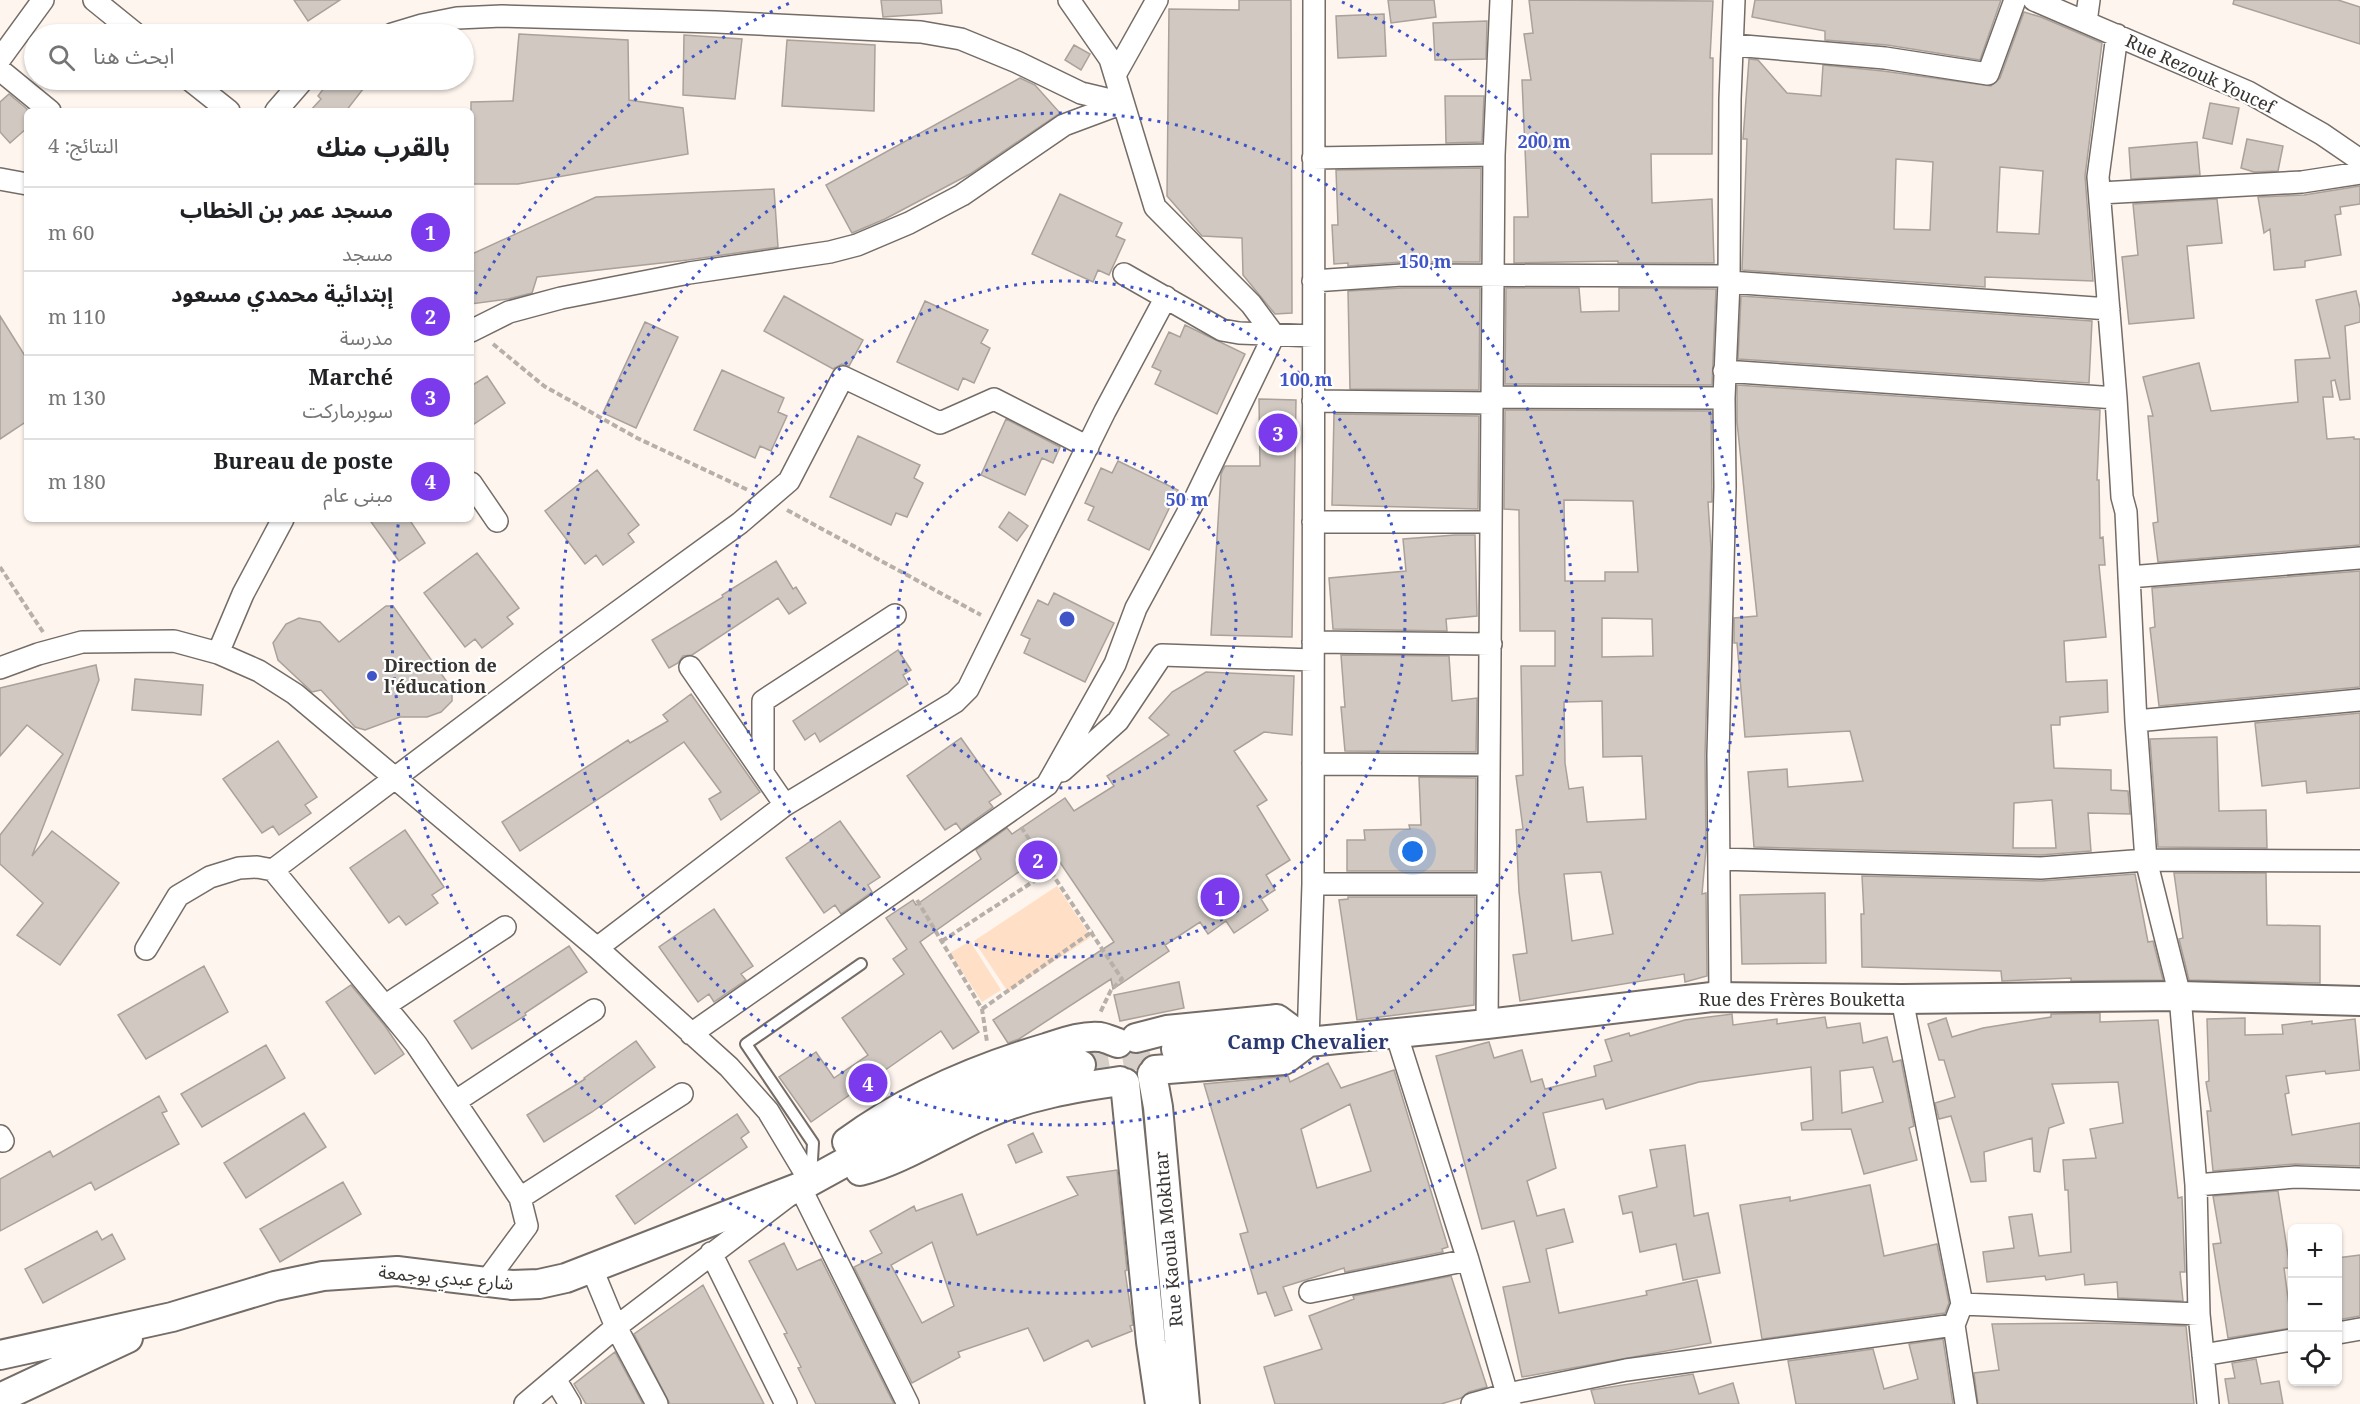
<!DOCTYPE html>
<html lang="ar">
<head>
<meta charset="utf-8">
<style>
  :root { --surface:#fff; --page:#f6f6f6; --text:#202124; --muted:#757577; --line:#e0e0e0; --accent:#7c3aed }
  body { margin:0; font-family:"Noto Serif","Noto Sans Arabic",serif; background:var(--page); color:var(--text); direction:rtl }
  .controls { position:absolute; right:18px; bottom:18px; display:grid; overflow:hidden; border-radius:9px; box-shadow:0 2px 4px #0004 }
  .controls button { width:54px; height:54px; display:grid; place-items:center; padding:0; border:0; border-bottom:2px solid var(--line); background:var(--surface); color:var(--text); font:30px sans-serif }
  .you { position:absolute; left:1413px; top:852px; width:21px; height:21px; margin:-15px; border:4px solid #fff; border-radius:50%; background:#1a73e8; box-shadow:0 0 0 9px #1a73e833 }
  .badge { display:grid; place-items:center; width:39px; height:39px; border-radius:50%; background:var(--accent); color:#fff; font-size:20px; font-weight:700 }
  .pin { position:absolute; translate:-50% -50%; border:3px solid #fff; box-shadow:0 2px 6px #0006 }
  .list { margin:0; padding:0; list-style:none }
  h2 { display:flex; justify-content:space-between; align-items:center; height:78px; margin:0; padding:0 24px; font-size:26px }
  h2 small { font-size:20px; font-weight:400; color:var(--muted) }
  .list li { display:grid; grid-template-columns:39px 1fr auto; gap:18px; align-items:center; box-sizing:border-box; height:84px; padding:0 24px; border-top:2px solid var(--line) }
  .list b { display:block; font-size:22px; white-space:nowrap }
  .list p { margin:0; font-size:20px; white-space:nowrap; color:var(--muted) }
  .list em { font-size:20px; font-style:normal; color:var(--muted) }
  .icon { flex:none; width:33px; height:33px; fill:none; stroke:currentColor; stroke-width:2; stroke-linecap:round; stroke-linejoin:round }
  .map { position:relative; flex:none; width:2360px; height:1404px; overflow:hidden; direction:ltr }
  .search { position:absolute; background:var(--surface); box-shadow:0 2px 4px #0004; left:24px; top:24px; width:450px; height:66px; display:flex; align-items:center; gap:15px; box-sizing:border-box; padding:0 21px; border-radius:33px; color:var(--muted); font-size:22px }
  .panel { position:absolute; background:var(--surface); box-shadow:0 2px 4px #0004; left:24px; top:108px; width:450px; height:414px; border-radius:9px; direction:rtl }
  .map>svg:first-child { display:block }
  .green { fill:#ffdfc6 }
  .building { fill:#d0c8c1; stroke:#a9a19a; stroke-width:1.5; fill-rule:evenodd }
  .lines { fill:none; stroke-linecap:round; stroke-linejoin:round }
  .secondary-tunnel { stroke:#d6cec8; stroke-width:28; stroke-dasharray:28 14; stroke-linecap:butt }
  .lane-casing { stroke:#746c66; stroke-width:14 }
  .street-casing { stroke:#746c66; stroke-width:24 }
  .secondary-casing { stroke:#746c66; stroke-width:32 }
  .path { stroke:#b7b0aa; stroke-width:4; stroke-dasharray:6 3; stroke-linecap:butt }
  .lane { stroke:#fff; stroke-width:10 }
  .street { stroke:#fff; stroke-width:21 }
  .secondary { stroke:#fff; stroke-width:28 }
  .ring { fill:none; stroke:#3f54c7; stroke-width:3; stroke-dasharray:3 6 }
  .poi-dot { fill:#3f54c7; stroke:#fff; stroke-width:2 }
  .labels { text-anchor:middle; stroke-width:4.5; stroke-linejoin:round; paint-order:stroke }
  .street-label { font-size:18px; fill:#373431; stroke:#fff }
  .poi-label { font-size:18px; font-weight:bold; fill:#373431; stroke:#fff; text-anchor:start }
  .neighbourhood-label { font-size:20px; font-weight:bold; fill:#2b3972; stroke:#fff }
  .centre { fill:#3f54c7; stroke:#fff; stroke-width:3 }
  .ring-label { font-size:18px; text-anchor:middle; font-weight:bold; fill:#3f54c7; stroke:#fff; stroke-width:4.5; stroke-linejoin:round; paint-order:stroke }
</style>
</head>
<body>
<div class="map">
<svg width="2360" height="1404" viewBox="0 0 2360 1404">
  <rect width="100%" height="100%" fill="#fef5ee"/>
  <!-- green -->
  <path class="green" d="M1057,886L1091,937L1008,992L974,941Z
    M970,941L1001,990L982,1002L950,953Z"/>
  <!-- building -->
  <path class="building" d="M294,0H340L308,21Z
    M881,0H941L942,13L883,17Z
    M1239,0H1291L1292,313L1275,314L1243,275L1242,238L1202,236L1167,196L1169,9L1239,10Z
    M1388,0H1434L1436,17L1391,23Z
    M1529,0L1713,1L1710,58H1713L1712,154H1651L1652,203L1712,199L1714,263H1618V261L1514,263V217H1528L1522,80H1531L1524,34L1533,33Z
    M1755,0H2001L1980,60L1887,45L1825,40V31L1752,17Z
    M2234,0H2338L2360,7V44L2233,4Z
    M2024,12L2041,17L2102,43L2085,176L2093,281L1985,277V287L1742,270L1747,139H1743L1749,59L1758,60L1787,93L1821,96L1823,65L1883,71L1991,86L2000,78ZM1896,159L1933,162L1930,230L1894,229ZM2000,167L2043,171L2039,234L1997,232Z
    M1384,14L1386,56L1338,58L1336,16Z
    M1487,21L1486,59L1435,60L1433,23Z
    M519,34L628,40L629,100L683,108L688,154L518,184H471V102L513,101Z
    M684,35L742,39L735,99L683,95Z
    M787,40L875,45L874,111L782,106Z
    M1074,45L1090,54L1081,70L1065,60Z
    M1020,78L1035,85L1060,113L970,174L885,219L852,233L826,185Z
    M330,80H370L346,111H310L321,99L318,96Z
    M9,94L27,109V128L10,143L0,132V102Z
    M1445,96H1484L1482,142L1446,143Z
    M2210,103L2239,108L2232,144L2203,138Z
    M2247,139L2283,146L2278,171L2254,172L2241,168Z
    M2197,142L2200,175L2131,179L2129,148Z
    M1481,168L1480,262H1402L1348,266V263L1334,264L1332,225H1338L1336,170Z
    M2360,186V204L2340,207L2341,214L2335,215L2341,255L2305,261V267L2274,270L2270,229L2264,233L2258,197L2304,195Z
    M774,189L778,247L688,260L537,277L532,293L508,299L471,304L472,254L596,197Z
    M1060,194L1122,223L1116,236L1125,240L1109,275L1098,270L1093,282L1032,254Z
    M2217,199L2222,243L2187,246L2194,318L2129,324L2122,257L2138,255L2133,204Z
    M1402,288H1480L1479,390L1350,389L1348,291Z
    M1506,288H1579L1581,312L1619,311V288L1716,289L1712,385L1505,384Z
    M2356,291L2360,308V322L2345,326L2350,399L2340,400L2335,380L2331,381L2333,397H2323L2327,439L2354,437V439H2360V545L2158,562L2153,523L2158,522L2148,416H2153L2143,377L2199,363L2211,411L2298,402L2295,360L2330,358L2316,300Z
    M784,296L863,340L849,366L842,364L833,369L764,331Z
    M1741,296L2092,321L2089,383L1738,359Z
    M925,301L988,330L981,343L990,348L974,383L963,378L958,390L897,362Z
    M0,316L27,359V421L0,439Z
    M645,322L678,337L636,428L603,413Z
    M1185,325L1245,354L1217,414L1155,384L1161,371L1152,367L1169,332L1180,337Z
    M722,370L784,398L778,412L787,416L771,451L760,446L755,458L694,430Z
    M487,376L505,403L471,426V386Z
    M1737,385L2100,410L2097,480H2099L2100,538L2103,537L2105,565H2099L2106,637L2064,641L2066,682L2107,680L2108,712L2060,717V725H2051L2054,768L2111,770V790L2128,791L2130,814L2088,813L2091,851L2041,855L1754,847L1748,772L1787,769L1788,787L1863,781L1850,731L1745,737L1737,643H1734V618L1757,616L1737,422ZM2052,800L2056,848H2013L2014,803Z
    M1259,399L1296,400L1292,637L1211,635L1221,474L1225,466H1260Z
    M1505,410L1711,411L1712,502H1708L1711,548L1705,755L1706,849L1702,894L1706,893L1707,976L1685,982L1684,974L1520,1001L1513,955L1527,953L1519,892L1516,830L1523,829L1516,776L1523,775L1521,666H1555V631H1520L1519,510L1504,509ZM1564,500L1633,501L1638,572H1605V581H1565ZM1602,618L1652,619L1653,656L1602,657ZM1602,701L1603,757L1642,756L1646,819L1587,822L1583,787L1569,789L1565,763L1564,702ZM1601,872L1613,934L1572,941L1564,874Z
    M1334,414L1479,416L1478,509L1332,505Z
    M1006,419L1060,447L1053,463L1042,458L1025,495L981,475Z
    M858,436L920,465L914,478L923,483L907,517L896,513L891,525L830,497Z
    M1118,461L1178,490L1149,550L1088,520L1094,507L1085,503L1101,468L1112,473Z
    M597,470L639,525L628,534L634,542L603,565L596,555L585,564L545,511Z
    M1009,512L1028,526L1017,541L999,527Z
    M369,519H409L425,543L399,561Z
    M1455,535H1475L1477,616L1446,619L1447,631L1333,629L1329,578L1406,571L1403,539Z
    M477,553L519,608L507,617L513,624L482,648L475,639L465,647L424,593Z
    M776,561L793,589L796,587L806,603L789,614L778,598L692,655L683,656L678,663L669,668L652,640L723,597L722,595Z
    M2360,571V687L2159,706L2150,628L2155,627L2152,588Z
    M1054,593L1114,623L1085,682L1024,653L1030,639L1021,635L1038,600L1048,605Z
    M386,606H393L452,689V701L441,712L427,717H400L365,730L355,727L321,690L312,692L278,660L273,643L286,624L299,618L320,622L339,642Z
    M898,650L911,670L903,675L908,684L820,742L815,733L805,740L793,721Z
    M1341,655L1449,656L1452,701L1477,698L1476,752L1345,751L1341,707H1345Z
    M96,665L99,680L32,856L52,831L119,883L60,965L17,935L43,903L0,864V835L63,754L27,725L0,756V688Z
    M1206,672L1294,676L1292,735L1264,732L1234,751L1267,800L1257,806L1290,860L1266,875L1275,890L1261,899L1268,910L1234,933L1226,921L1208,934L1200,922L1165,945L1169,951L1113,989L1111,979L1019,1039L1008,1043L993,1020L1114,942L1051,849L920,942L979,1032L953,1049L941,1031L811,1122L779,1077L816,1052L834,1078L868,1055L842,1018L904,974L893,959L907,949L886,918L913,900L916,905L981,859L976,850L1007,828L1012,834L1065,798L1074,811L1114,786L1107,776L1169,735L1149,718L1172,692Z
    M135,679L203,685L201,715L132,710Z
    M691,694L760,792L721,820L709,799L721,792L684,742L520,851L502,822L628,740L630,743L668,721L663,715Z
    M2360,713V788L2307,793L2306,781L2262,786L2255,723Z
    M2217,737L2219,811L2266,810L2267,848L2158,847L2150,739Z
    M961,738L1001,794L989,802L993,807L961,830L956,823L945,830L907,776Z
    M278,741L317,797L305,805L311,813L279,835L273,826L262,833L223,779Z
    M1419,777L1476,778L1475,871H1347V840H1365L1364,830L1410,829L1409,825H1421Z
    M840,821L880,877L868,885L872,892L841,914L835,905L824,913L786,858Z
    M405,830L444,887L432,895L438,903L406,925L399,916L389,923L350,868Z
    M2174,873H2266L2267,925L2320,926V983L2189,980L2179,939L2183,938Z
    M2135,874L2148,942L2153,941L2163,980L2071,981V978L2002,981L2001,971L1862,967L1861,914H1864L1862,876L2041,881Z
    M1825,893L1826,963L1742,964L1740,895Z
    M1348,897H1475L1474,1005L1357,1020L1339,900L1348,899Z
    M714,909L753,966L741,974L746,980L714,1002L709,994L698,1002L659,947Z
    M569,946L587,972L525,1013L526,1015L472,1049L454,1021Z
    M204,966L228,1012L146,1059L118,1015Z
    M1179,982L1184,1008L1120,1021L1114,995Z
    M351,985L385,1026L404,1054L375,1074L326,1002Z
    M2100,1013V1022L2158,1020L2178,1198L2182,1197L2185,1272H2180L2183,1301L2118,1298L2117,1282L2085,1285L2084,1274L2046,1280L2045,1276L1987,1282L1983,1252L2014,1248L2009,1217L2032,1214L2039,1256L2071,1252L2068,1190H2065L2063,1160L2096,1158L2090,1129L2123,1123L2118,1082L2052,1084L2064,1123L2049,1128L2040,1172L2034,1171L2032,1138L1984,1152L1986,1181L1971,1182L1951,1116L1939,1119L1935,1103L1955,1097L1944,1060H1939L1928,1024L1946,1018L1952,1037L1983,1028L2051,1017V1014Z
    M1732,1014L1733,1025L1777,1019V1024L1825,1017L1827,1028L1860,1023L1863,1043L1887,1037L1893,1062L1901,1060L1914,1126L1909,1128L1917,1160L1864,1174L1851,1129L1802,1130L1801,1123L1813,1120L1811,1067L1699,1082L1606,1109L1603,1099L1543,1113L1556,1168L1527,1181L1537,1216L1564,1209L1573,1242L1546,1249L1559,1313L1647,1295L1646,1291L1697,1280L1711,1343L1522,1377L1503,1287L1530,1282L1514,1221L1482,1229L1436,1056L1489,1042L1494,1058L1522,1050L1531,1082L1542,1079L1545,1089L1596,1076L1594,1066L1612,1061L1605,1040L1629,1033L1630,1036L1685,1020ZM1873,1067L1883,1102L1842,1113L1840,1071Z
    M2245,1018V1035L2283,1034L2282,1025L2312,1021V1024L2355,1019L2360,1070L2326,1074L2325,1071L2286,1076L2289,1093L2285,1094L2292,1135L2360,1123V1166L2295,1164L2213,1171L2207,1111H2211L2206,1082L2209,1081L2207,1019Z
    M636,1041L655,1067L592,1112L544,1142L527,1115L585,1079L584,1078Z
    M266,1045L285,1078L202,1127L181,1094Z
    M1328,1063L1341,1088L1394,1070L1448,1247L1442,1249L1443,1252L1345,1272L1344,1268L1283,1287L1292,1310L1275,1316L1266,1292L1258,1294L1240,1234L1248,1232L1204,1084L1288,1076L1290,1082ZM1350,1104L1371,1171L1317,1188L1301,1129Z
    M159,1096L167,1111L162,1113L179,1144L95,1190L91,1182L0,1231V1179L50,1151L53,1157Z
    M304,1113L326,1147L246,1198L224,1163Z
    M737,1114L749,1132L741,1138L747,1147L635,1224L616,1196Z
    M1033,1133L1042,1152L1016,1163L1008,1145Z
    M1685,1145L1694,1216L1708,1213L1720,1273L1683,1280L1676,1244L1640,1252L1632,1212L1623,1214L1619,1196L1657,1187L1650,1150Z
    M1117,1170L1127,1270L1125,1271L1133,1325L1130,1326L1132,1331L1092,1347L1088,1340L1044,1361L1028,1328L958,1352L960,1357L912,1383L854,1267L882,1253L870,1231L914,1206L916,1211L962,1194L977,1235L1078,1195L1067,1177ZM932,1242L954,1306L922,1323L891,1265Z
    M343,1182L361,1214L280,1262L260,1229Z
    M1870,1185L1884,1256L1937,1244L1949,1303L1945,1313L1762,1339L1740,1205L1790,1197V1201Z
    M2278,1191L2290,1268H2284L2292,1328L2228,1338L2213,1244L2221,1243L2213,1196Z
    M97,1231L102,1240L112,1234L125,1259L43,1303L25,1269Z
    M784,1243L797,1270L821,1259L894,1404H816L798,1368L801,1367L784,1334L787,1333L749,1261Z
    M2360,1255V1316L2337,1320V1258Z
    M1451,1276L1487,1387L1469,1392L1461,1398L1441,1404H1275L1264,1367L1322,1349L1309,1316L1354,1299L1353,1296Z
    M703,1285L764,1404H670L634,1334Z
    M2098,1323L2186,1326L2194,1404H1978L1974,1373L1999,1370L1992,1324Z
    M1943,1339L1953,1404H1796L1788,1361L1873,1349L1884,1389L1918,1379L1909,1344Z
    M615,1352L643,1404H586L574,1384Z
    M2256,1359L2261,1384L2279,1381L2283,1404H2229L2225,1379L2235,1378L2232,1363Z
    M1693,1374L1699,1394L1733,1383L1739,1404H1595L1591,1390Z"/>
  <g class="lines">
    <!-- secondary-tunnel -->
    <path class="secondary-tunnel" d="M1081,1065L1176,1049"/>
    <defs>
      <path id="lane" d="M811,1177L813,1143L746,1044L861,964"/>
      <path id="street" d="M94,0L136,34
        M2034,0L2248,92L2322,134L2360,160
        M2086,22L2089,0
        M392,34L422,25L457,18L502,16L716,22L921,32L961,39L1017,62L1081,93L1123,103
        M2117,35L2098,177L2116,398L2122,497L2126,512L2136,722L2146,860L2180,996L2196,1185L2199,1314L2208,1404
        M1733,45L1885,58L1988,74L2015,0
        M0,59L43,0
        M0,70L50,111
        M1115,75L1157,0
        M190,80L229,111
        M276,111L303,80
        M1313,158L1494,155
        M0,179L27,184
        M2100,193L2302,182L2360,173
        M1124,274L1222,330L1239,333L1313,336
        M1313,281L1402,275L1729,276
        M1729,282L2109,309
        M471,331L509,312L561,298L689,273L830,252L857,245L909,223L962,195L1064,125L1123,103
        M1724,371L2116,398
        M1494,397L1724,398
        M1313,401L1493,403
        M471,483L497,521
        M1313,522H1491
        M2129,577L2360,558
        M1313,642L1491,644
        M218,653L243,594L283,519
        M690,667L785,805
        M0,668L38,654L82,642L174,641L218,653L259,671L295,694L597,948L729,1067L768,1111L810,1181
        M2136,721L2360,700
        M1313,764L1489,765
        M1062,771L1118,721L1162,655L1313,660
        M763,772V701L895,615
        M1719,859L2041,868L2146,860L2360,861
        M273,870L550,661L740,523L789,481L843,377L940,423L994,399L1088,447
        M1313,884H1488
        M597,948L785,805L955,702L968,689L1105,411L1166,297
        M146,949L178,896L210,877L239,868L257,867L273,870L416,1044L520,1198L527,1226L485,1283
        M1720,997L1718,755L1725,487L1724,398L1729,282L1730,99L1734,0
        M1902,999L1962,1304L1954,1325L1966,1404
        M386,1005L505,927
        M1487,1024L1494,155L1501,0
        M1396,1033L1468,1260L1510,1404
        M691,1034L1047,785L1115,664L1136,608L1193,503L1274,335L1251,304L1155,207L1110,59L1069,0
        M1308,1042L1313,884L1314,0
        M456,1101L594,1010
        M0,1136L3,1141
        M2196,1185L2296,1177L2360,1179
        M520,1198L682,1094
        M711,1253L786,1404
        M592,1269L616,1327L657,1404
        M1310,1292L1468,1260
        M1962,1304L2199,1314
        M2338,1333L2360,1329
        M2203,1355L2292,1340
        M555,1379L570,1404
        M525,1404L616,1327L800,1187L908,1404
        M1472,1404L1508,1394L1626,1370L1954,1325"/>
      <path id="secondary" d="M1136,1038L1167,1030L1277,1019L1308,1042L1284,1060L1155,1070
        M1176,1049L1284,1040L1308,1042L1487,1024L1712,997L1902,999L2180,996L2360,1001
        M1152,1074L1158,1107L1185,1404
        M1125,1083L1151,1342L1160,1404
        M847,1142C907,1098 975,1069 1046,1048C1062,1043 1083,1035 1100,1037C1106,1038 1112,1041 1118,1043
        M860,1171C901,1161 946,1131 986,1114C1029,1095 1074,1088 1120,1081
        M0,1355L172,1317L275,1286L323,1276L397,1271L512,1285L539,1284L566,1278L800,1187L931,1115L986,1090L1038,1073L1081,1065
        M0,1398L128,1338"/>
    </defs>
    <!-- lane casing -->
    <use href="#lane" class="lane-casing"/>
    <!-- street casing -->
    <use href="#street" class="street-casing"/>
    <!-- secondary casing -->
    <use href="#secondary" class="secondary-casing"/>
    <!-- path -->
    <path class="path" d="M493,344L544,386L637,438L748,490
      M787,510L981,615
      M0,567L43,632
      M1021,827L1122,979L1111,990L1100,1013
      M917,900L982,1009L987,1042
      M942,941L1051,870
      M982,1009L1093,931"/>
    <!-- lane -->
    <use href="#lane" class="lane"/>
    <!-- street -->
    <use href="#street" class="street"/>
    <!-- secondary -->
    <use href="#secondary" class="secondary"/>
  </g>
  <!-- distance rings -->
  <g class="ring">
    <circle cx="1067" cy="619" r="169"/>
    <circle cx="1067" cy="619" r="338"/>
    <circle cx="1067" cy="619" r="506"/>
    <path d="M471 302A675 675 0 0 1 792 2M1342 2A675 675 0 1 1 399 519"/>
  </g>
  <!-- markers -->
  <circle class="poi-dot" cx="372" cy="676" r="6"/>
  <g class="labels">
    <!-- street labels -->
    <g class="street-label">
      <text transform="translate(2200 74) rotate(25)" y="6">Rue Rezouk Youcef</text>
      <text x="1802" y="1006">Rue des Frères Bouketta</text>
      <text transform="translate(1169 1239) rotate(-95)" y="6">Rue Kaoula Mokhtar</text>
      <text transform="translate(446 1278) rotate(5)" y="6">شارع عبدي بوجمعة</text>
    </g>
    <!-- poi labels -->
    <g class="poi-label">
      <text x="384" y="672">Direction de<tspan x="384" dy="21">l'éducation</tspan></text>
    </g>
    <!-- neighbourhood labels -->
    <g class="neighbourhood-label">
      <text x="1308" y="1049">Camp Chevalier</text>
    </g>
  </g>
  <circle cx="1067" cy="619" r="9" class="centre"/>
  <g class="ring-label">
    <text x="1544" y="148">200 m</text>
    <text x="1425" y="268">150 m</text>
    <text x="1306" y="386">100 m</text>
    <text x="1187" y="506">50 m</text>
  </g>
</svg>
<div class="controls">
<button>+</button>
<button>−</button>
<button><svg class="icon" aria-label="locate" viewBox="0 0 24 24"><circle cx="12" cy="12" r="6"/><path d="M12 2v4M12 18v4M2 12h4M18 12h4"/></svg></button>
</div>
<div class="you"></div>
<div class="pin badge" style="left:1220px;top:897px">1</div>
<div class="pin badge" style="left:1038px;top:860px">2</div>
<div class="pin badge" style="left:1278px;top:433px">3</div>
<div class="pin badge" style="left:868px;top:1083px">4</div>
<div class="search"><svg class="icon" aria-label="search" viewBox="0 0 24 24"><circle cx="10" cy="10" r="6"/><path d="M15 15l6 6"/></svg>ابحث هنا</div>
<section class="panel">
<h2>بالقرب منك<small>النتائج: 4</small></h2>
<ul class="list">
<li><span class="badge">1</span><div><b>مسجد عمر بن الخطاب</b><p>مسجد</p></div><em>60 m</em></li>
<li><span class="badge">2</span><div><b>إبتدائية محمدي مسعود</b><p>مدرسة</p></div><em>110 m</em></li>
<li><span class="badge">3</span><div><b>Marché</b><p>سوبرماركت</p></div><em>130 m</em></li>
<li><span class="badge">4</span><div><b>Bureau de poste</b><p>مبنى عام</p></div><em>180 m</em></li>
</ul>
</section>
</div>
</body>
</html>
